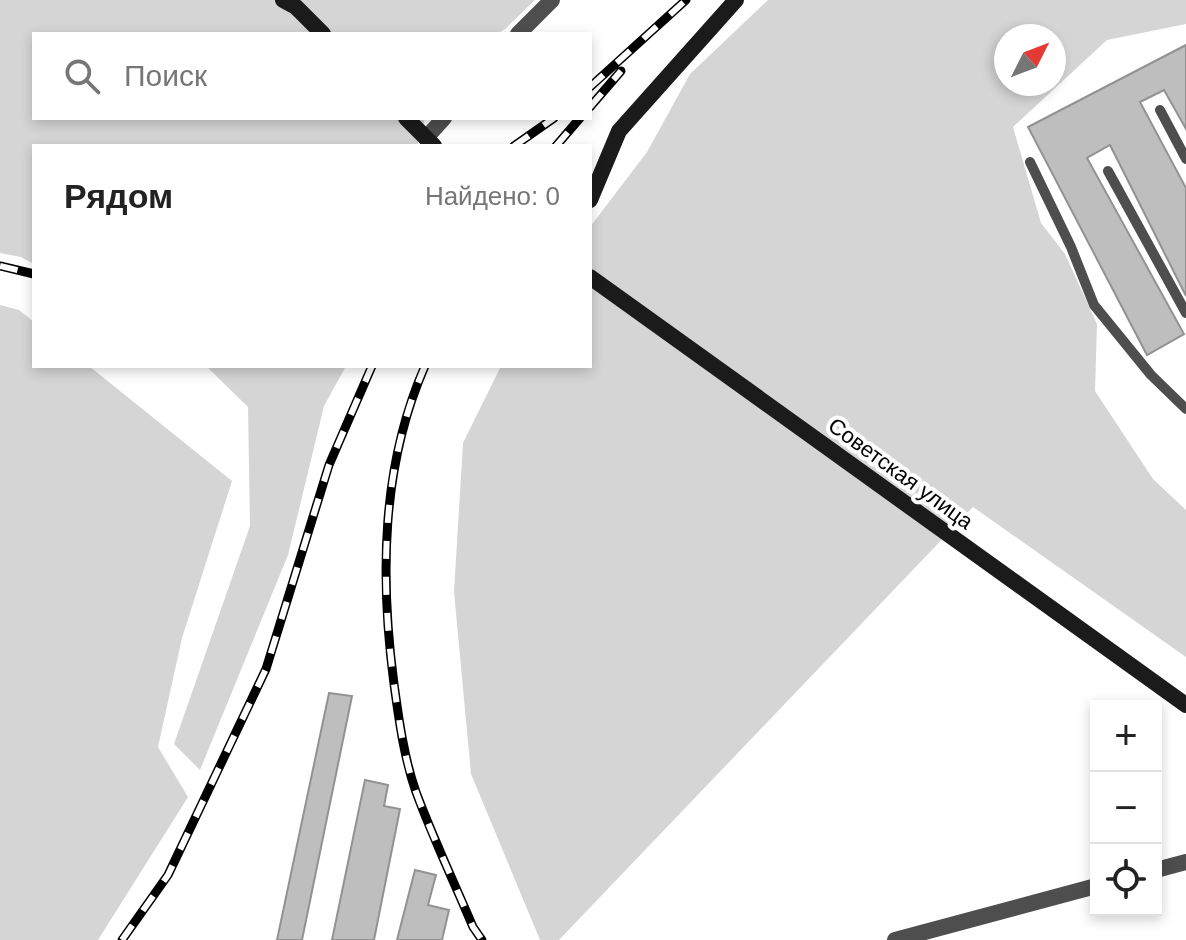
<!DOCTYPE html>
<html lang="ru">
<head>
<meta charset="utf-8">
<style>
  :root { --surface:#fff; --page:#f2f2f2; --text:#222; --muted:#767676; --line:#e0e0e0 }
  body { margin:0; font-family:Helvetica,sans-serif; background:var(--page); color:var(--text) }
  .controls { position:absolute; right:24px; bottom:24px; display:grid; overflow:hidden; border-radius:0px; box-shadow:0 4px 12px #0003 }
  .controls button { width:72px; height:72px; display:grid; place-items:center; padding:0; border:0; border-bottom:2px solid var(--line); background:var(--surface); color:var(--text); font:40px sans-serif }
  .compass { position:absolute; left:994px; top:24px; width:72px; height:72px; border-radius:50%; background:var(--surface); box-shadow:0 4px 12px #0003; rotate:48deg }
  .list { margin:0; padding:0; list-style:none }
  h2 { display:flex; justify-content:space-between; align-items:center; height:104px; margin:0; padding:0 32px; font-size:34px }
  h2 small { font-size:26px; font-weight:400; color:var(--muted) }
  .icon { flex:none; width:44px; height:44px; fill:none; stroke:currentColor; stroke-width:2; stroke-linecap:round; stroke-linejoin:round }
  .map { position:relative; flex:none; width:1186px; height:940px; overflow:hidden }
  .search { position:absolute; background:var(--surface); box-shadow:0 4px 12px #0003; left:32px; top:32px; width:560px; height:88px; display:flex; align-items:center; gap:20px; box-sizing:border-box; padding:0 28px; border-radius:0px; color:var(--muted); font-size:30px }
  .panel { position:absolute; background:var(--surface); box-shadow:0 4px 12px #0003; left:32px; top:144px; width:560px; height:224px; border-radius:0px }
  .map>svg:first-child { display:block }
  .green { fill:#d5d5d5; fill-rule:evenodd }
  .building { fill:#bebebe; stroke:#929292; stroke-width:2 }
  .lines { fill:none; stroke-linecap:round; stroke-linejoin:round }
  .lane { stroke:#4e4e4e; stroke-width:10 }
  .street { stroke:#4e4e4e; stroke-width:16 }
  .secondary { stroke:#1b1b1b; stroke-width:16 }
  .rail-casing { stroke:#000; stroke-width:9 }
  .rail { stroke:#fff; stroke-width:6; stroke-dasharray:18; stroke-linecap:butt }
  .labels { text-anchor:middle; stroke-width:8; stroke-linejoin:round; paint-order:stroke }
  .street-label { font-size:22px; fill:#000; stroke:#fff }
</style>
</head>
<body>
<div class="map">
<svg width="1186" height="940" viewBox="0 0 1186 940">
  <rect width="100%" height="100%" fill="#fff"/>
  <!-- green -->
  <path class="green" d="M0,0H535L505,29L497,34H34V118H425L417,146H34V264L21,257L0,253Z
    M768,0H1186V24L1107,40L1013,127L1041,223L1065,254L1097,324L1095,391L1153,479L1186,510V657L973,507L559,940H540L471,774L454,592L463,443L501,366H590V227L647,152L690,74ZM1006,36H1054V84H1006Z
    M0,305L19,310L34,322V366H89L232,481L182,638L158,747L188,797L98,940H0Z
    M206,366H346L324,406L288,555L200,770L174,744L250,526L248,407Z"/>
  <!-- building -->
  <path class="building" d="M1186,45V129L1164,90L1140,102L1186,188V296L1110,145L1087,158L1184,334L1147,355L1028,127Z
    M329,693L352,696L302,940H277Z
    M365,780L388,785L384,806L400,809L374,940H332Z
    M415,870L436,875L428,905L449,910L442,940H397Z"/>
  <g class="lines">
    <!-- lane -->
    <path class="lane" d="M1160,110L1186,159
      M1030,162L1071,247L1094,305L1151,375L1186,409
      M1108,171L1186,313"/>
    <!-- street -->
    <path class="street" d="M518,34L552,0
      M426,138L444,118
      M1156,870L1186,862
      M895,940L1096,886"/>
    <!-- secondary -->
    <path class="secondary" d="M283,0L296,7L323,34
      M406,118L434,146
      M590,200L619,131L736,0
      M590,277L1186,705"/>
    <defs>
      <path id="rail" d="M590,87L686,0
        M590,107L621,71
        M514,146L554,118
        M556,146L580,118
        M0,266L34,274
        M425,366C381,466 380,578 394,684C399,720 404,758 416,792C433,838 454,882 473,927L482,940
        M122,940L168,875L266,669L329,465L372,366"/>
    </defs>
    <!-- rail casing -->
    <use href="#rail" class="rail-casing"/>
    <!-- rail -->
    <use href="#rail" class="rail"/>
  </g>
  <g class="labels">
    <!-- street labels -->
    <g class="street-label">
      <text transform="translate(901 473) rotate(36)" y="8">Советская улица</text>
    </g>
  </g>
</svg>
<div class="controls">
<button>+</button>
<button>−</button>
<button><svg class="icon" aria-label="locate" viewBox="0 0 24 24"><circle cx="12" cy="12" r="6"/><path d="M12 2v4M12 18v4M2 12h4M18 12h4"/></svg></button>
</div>
<svg class="compass" viewBox="-18 -18 36 36"><path d="M0-13l5 13h-10z" fill="#e53935"/><path d="M0 13l5-13h-10z" fill="#767676"/></svg>
<div class="search"><svg class="icon" aria-label="search" viewBox="0 0 24 24"><circle cx="10" cy="10" r="6"/><path d="M15 15l6 6"/></svg>Поиск</div>
<section class="panel">
<h2>Рядом<small>Найдено: 0</small></h2>
<ul class="list">
</ul>
</section>
</div>
</body>
</html>
